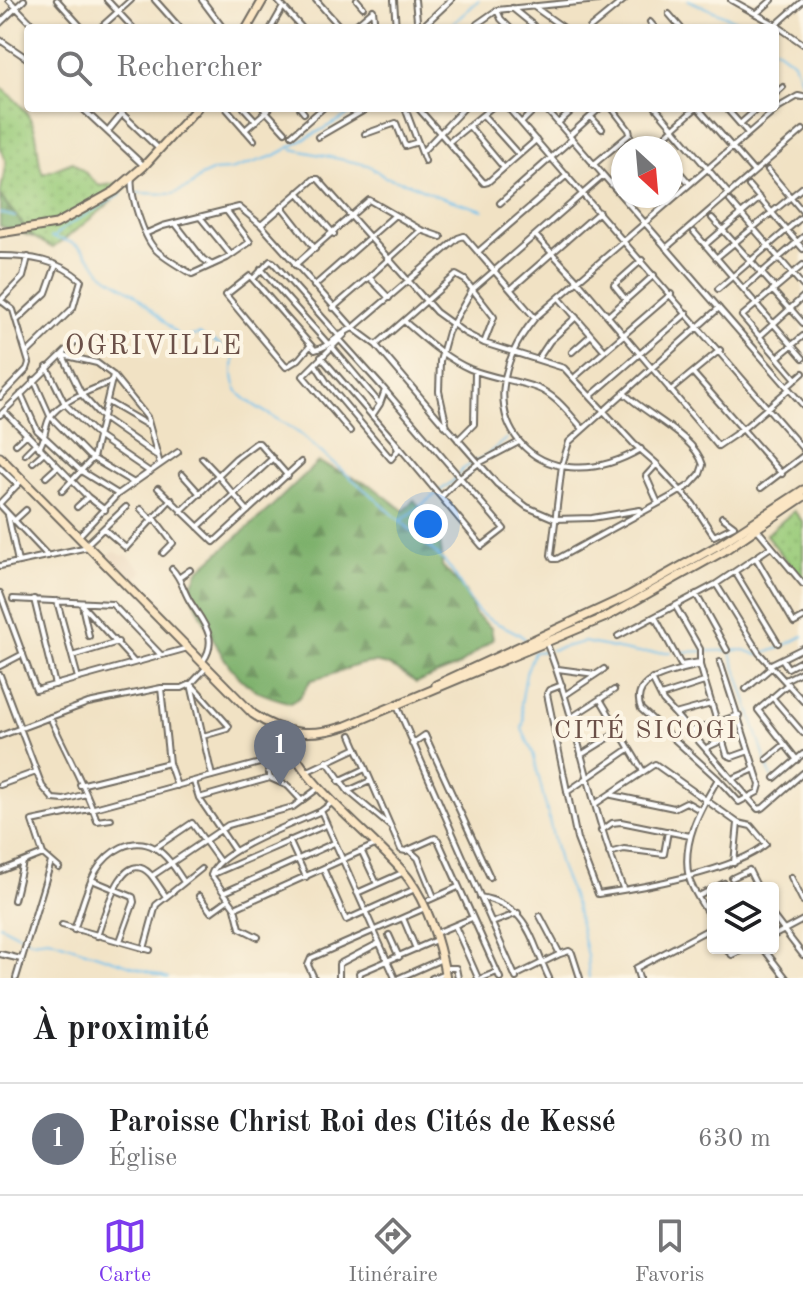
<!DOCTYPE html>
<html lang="fr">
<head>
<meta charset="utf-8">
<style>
  :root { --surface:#fff; --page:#f6f6f6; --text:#202124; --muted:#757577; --line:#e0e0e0; --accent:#7c3aed }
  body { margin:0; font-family:"Old Standard TT",serif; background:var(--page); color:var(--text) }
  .controls { position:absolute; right:24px; bottom:24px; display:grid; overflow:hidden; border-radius:8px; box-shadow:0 2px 6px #0004 }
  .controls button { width:72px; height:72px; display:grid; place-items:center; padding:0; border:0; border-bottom:2px solid var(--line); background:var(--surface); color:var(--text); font:40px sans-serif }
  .compass { position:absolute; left:611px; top:136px; width:72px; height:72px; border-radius:50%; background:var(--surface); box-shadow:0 2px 6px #0004; rotate:154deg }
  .you { position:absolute; left:428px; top:524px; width:28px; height:28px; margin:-20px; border:6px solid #fff; border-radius:50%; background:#1a73e8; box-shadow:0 0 0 12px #1a73e833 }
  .badge { display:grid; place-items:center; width:52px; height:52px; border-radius:50%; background:var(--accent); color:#fff; font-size:26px; font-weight:700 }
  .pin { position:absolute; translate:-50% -66px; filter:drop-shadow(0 2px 4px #0008) }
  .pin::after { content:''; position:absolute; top:42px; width:28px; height:24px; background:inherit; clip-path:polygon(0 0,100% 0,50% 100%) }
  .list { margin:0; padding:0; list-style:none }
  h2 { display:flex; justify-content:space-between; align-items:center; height:104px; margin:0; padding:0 32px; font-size:34px }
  h2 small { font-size:26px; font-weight:400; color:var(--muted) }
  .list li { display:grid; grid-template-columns:52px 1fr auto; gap:24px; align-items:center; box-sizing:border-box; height:112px; padding:0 32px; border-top:2px solid var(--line) }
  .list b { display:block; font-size:30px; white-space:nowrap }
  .list p { margin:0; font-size:26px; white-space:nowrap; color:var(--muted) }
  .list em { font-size:26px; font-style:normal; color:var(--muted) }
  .icon { flex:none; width:44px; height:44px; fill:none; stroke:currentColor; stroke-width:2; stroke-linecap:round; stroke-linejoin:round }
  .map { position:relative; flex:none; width:803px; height:978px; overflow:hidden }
  .search { position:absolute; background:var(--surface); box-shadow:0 2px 6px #0004; left:24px; right:24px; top:24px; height:88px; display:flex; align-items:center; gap:20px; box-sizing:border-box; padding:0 28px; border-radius:8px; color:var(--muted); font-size:30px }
  .sheet { height:216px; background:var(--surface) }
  nav { display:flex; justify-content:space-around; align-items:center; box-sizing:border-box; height:112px; border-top:2px solid var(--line); background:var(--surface); font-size:22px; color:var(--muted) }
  nav a { display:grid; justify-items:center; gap:4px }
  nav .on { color:var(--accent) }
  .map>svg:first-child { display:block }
  .built { fill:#ead4b8 }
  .green { fill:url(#green-dots); stroke:#637c53; stroke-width:2 }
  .forest { fill:url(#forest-firs); stroke:#546e4b; stroke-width:2 }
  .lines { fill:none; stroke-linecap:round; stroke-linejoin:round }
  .stream { stroke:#72c0ec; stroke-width:2 }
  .street-casing { stroke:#706b61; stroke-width:8 }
  .secondary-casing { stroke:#706b61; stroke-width:11 }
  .street { stroke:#fff; stroke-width:4 }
  .secondary { stroke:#fbe6c4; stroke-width:7 }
  .labels { text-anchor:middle; stroke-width:8; stroke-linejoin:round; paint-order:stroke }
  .neighbourhood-label { font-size:26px; letter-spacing:2px; fill:#6b5048; stroke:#fcf5e5 }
  .quarter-label { font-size:28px; letter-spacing:2px; fill:#6b5048; stroke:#fcf5e5 }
</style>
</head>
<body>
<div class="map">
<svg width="803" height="978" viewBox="0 0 803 978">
  <defs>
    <pattern id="green-dots" width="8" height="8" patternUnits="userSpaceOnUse" patternTransform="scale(2)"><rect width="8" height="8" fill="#9bcc7b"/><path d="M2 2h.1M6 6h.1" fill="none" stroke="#86af6a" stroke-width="1.8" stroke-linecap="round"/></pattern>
    <pattern id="forest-firs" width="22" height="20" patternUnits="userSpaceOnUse" patternTransform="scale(2)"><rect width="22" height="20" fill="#7cb06b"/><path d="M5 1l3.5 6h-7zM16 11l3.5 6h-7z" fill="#668f58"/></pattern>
  </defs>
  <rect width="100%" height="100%" fill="#fcf5e5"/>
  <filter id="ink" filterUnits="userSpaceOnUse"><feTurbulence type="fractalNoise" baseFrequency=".0125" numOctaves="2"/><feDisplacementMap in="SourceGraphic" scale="16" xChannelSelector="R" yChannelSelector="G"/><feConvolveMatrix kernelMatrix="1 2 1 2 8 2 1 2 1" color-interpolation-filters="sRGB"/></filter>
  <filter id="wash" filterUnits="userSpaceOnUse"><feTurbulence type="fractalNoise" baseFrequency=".006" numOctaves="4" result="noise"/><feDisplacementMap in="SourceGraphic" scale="32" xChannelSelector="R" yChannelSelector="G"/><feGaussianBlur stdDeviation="1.8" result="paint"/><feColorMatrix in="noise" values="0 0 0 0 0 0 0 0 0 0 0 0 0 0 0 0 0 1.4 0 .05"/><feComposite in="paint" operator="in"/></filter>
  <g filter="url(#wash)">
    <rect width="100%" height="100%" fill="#f1e2c4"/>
    <!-- built -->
    <path class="built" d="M113,551L123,556L126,554L143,571L130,584L106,558Z"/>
    <!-- green -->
    <path class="green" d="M0,86C12,97 27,109 33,125C40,140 36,159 43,174L73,162L100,186L131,181L104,208L53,248L33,237L0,196L6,162L0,146Z
      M794,511L803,522V581L766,535Z"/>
    <!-- forest -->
    <path class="forest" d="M0,196L33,237L0,226Z
      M318,462L372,486L404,511L414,500C433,523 443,535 442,566L465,591L475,614L491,628L493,639L458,666L416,683C370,645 360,670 311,680L300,697L290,703C279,699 265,696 255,690C221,668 208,626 190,591L198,571L268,510Z"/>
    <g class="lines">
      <!-- stream -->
      <path class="stream" d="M688,0L737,21L745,28
        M448,28L479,0
        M775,48L794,62L803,86
        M292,149L368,165L385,177L408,183L437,196L483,210
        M137,193L173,194L191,186L201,176L212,171L230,170L274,156L361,108
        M0,213L15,217
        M51,237L53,238L68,225L122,194
        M53,238C84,243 83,251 102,272C112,282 128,287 138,297C154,311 168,326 183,339L199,334L219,344L234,359C232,371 232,384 240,394C255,410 288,422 306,439C352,480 400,518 444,561C458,576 464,596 478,611C491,625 512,626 525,639
        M402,520L453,481L463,469L488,454L507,438
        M551,650L584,642L638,653L671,652
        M547,651L534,652L526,673L521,705L524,720L522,729L533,753L560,866L576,906L587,956L589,978
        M677,652L745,650L758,655L780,648L803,636
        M731,653L771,777
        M0,925L31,941L49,939L168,978"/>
    </g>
  </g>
  <g filter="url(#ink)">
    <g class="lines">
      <defs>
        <path id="street" d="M9,0L36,28
          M57,0L82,28
          M107,0L133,28
          M155,0L180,28
          M202,0L223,28
          M277,0L302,28
          M316,0L341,28
          M357,0L363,7
          M394,0L396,28
          M415,0L417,20
          M731,0L776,25L803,44
          M533,6L564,28
          M512,8L533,25
          M497,10L501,19L510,28
          M669,14L681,28
          M756,14L772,0
          M650,22L655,28
          M0,23L24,0
          M776,25L803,1
          M100,28L131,0
          M271,28L283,7
          M352,28L373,10L375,28
          M421,28L451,0
          M481,28L477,24L497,10L598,0
          M590,28L624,0
          M0,40L28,59
          M775,94L783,87
          M82,108L142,164
          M116,108L158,148
          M226,108L254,140
          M244,108L256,121
          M263,108L285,132
          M300,108L304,113
          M405,108L425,161
          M418,108L484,183L488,182L536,140
          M508,108L803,449
          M545,108L803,405
          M656,108L729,194
          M698,108L754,172
          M726,108L748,133
          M483,115L518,154
          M591,117L602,129
          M521,123L536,108
          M558,123L575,108
          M740,124L758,108
          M469,126L504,168
          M109,130L122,114
          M245,130L270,108
          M365,134L396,123L405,146L418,142
          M292,135L323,108
          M569,136L600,108
          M318,137L368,108
          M449,142L491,108
          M651,148L696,108
          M422,152L464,108
          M671,162L690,184
          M593,165L630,134L629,130L612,108
          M768,170L803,212
          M603,176L472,290L448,332L440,361L439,391L447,427L497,484L527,507L555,519L592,518L640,510
          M132,177C129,193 144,238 155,249C165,259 180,267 192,274L227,258L250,242L226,210
          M610,183L623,172
          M749,186L803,249
          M298,192L334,234
          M730,201L803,286
          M500,203L572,139
          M282,207L315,249
          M200,217L231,255
          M712,218L775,288
          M175,223L203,259L212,265
          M261,225L314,179H318L436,312L465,333L484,343L564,368L634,444L657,464L646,476L658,503
          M694,232L803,358
          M147,233L163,226L239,207L261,225L353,328L458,238L464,236L535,318
          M536,236L578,281L718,446L743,429L789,389
          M705,245L760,198
          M666,248L803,130
          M479,251L567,175
          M0,256C30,256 58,260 81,280L73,308L27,353
          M716,258L803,187
          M295,265L369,200L395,215
          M261,269L328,344
          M369,277L421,230
          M254,278L270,261L273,262L339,336
          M314,286L395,215L421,230L441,237
          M744,288L803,237
          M511,289L599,212
          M718,289L803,216
          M772,290L789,309
          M560,299L605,351
          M0,300L13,310L29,363L27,369L0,397
          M1,300L23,277L28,257
          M626,300L614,285L642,260
          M333,308L369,277L389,298
          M790,308L803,323
          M608,316L654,275
          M17,320L46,293L56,265
          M404,321C425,339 445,358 470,369C492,378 515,380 537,388C556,395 570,415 583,429
          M345,334L303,376L350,431
          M760,336L803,297
          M340,340L385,390L380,404
          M376,345L456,275L465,280L494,317L484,343
          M310,346L299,359L286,367L226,295L250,276L315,350C329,348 339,333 353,328L376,345L445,426
          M332,347L380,404L372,416
          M572,352L591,335
          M63,355L97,363L113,375L147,417L160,464
          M63,356L82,395L103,418L156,455
          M778,357L803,336
          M538,359L550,341L576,317
          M315,364L328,384L391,459L398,450L395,442L321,357
          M47,367L65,404L99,437L150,472
          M693,373L782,474
          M576,376L671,294
          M796,379L742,316L803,265
          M34,380L50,416L89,456L134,483
          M787,387L803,373
          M385,390L504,529L482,546L395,442
          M670,391L720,350
          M624,393C646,415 694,435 703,465L700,474L690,485L672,496L557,559H553L551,555L562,465L569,442L719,308
          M21,394L37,430L81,471L118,494
          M592,395L687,313
          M108,402L149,426
          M4,411L88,497L105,510
          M0,415L79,338
          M458,440L474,424L475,371
          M16,444L27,434
          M39,448C46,439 44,427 50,417C62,399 93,390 112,381
          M641,449C540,508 455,416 535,318L779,107L798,96L803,97
          M25,454L35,444
          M202,458L219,476
          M33,462L43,453
          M657,465L693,504L714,536L734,526L722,517
          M0,468L18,485
          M182,474L200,494
          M218,476L248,511
          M46,477L57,467
          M158,488L214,542L301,462
          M761,488L803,456
          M62,491L93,458L113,375
          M441,497L460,477L479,463L519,442
          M0,503L22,480
          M0,505L48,556
          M77,507L88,497
          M141,509L152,520
          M181,511L236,458L256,443H259L288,476
          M8,515L18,562
          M154,518L173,543L163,553
          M14,521L26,510
          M198,527L273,458
          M104,529L126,548L171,499
          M757,529L803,584
          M78,537L118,494L178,452
          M87,544L126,507
          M756,558L794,623L803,618
          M0,566L88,547
          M172,569C182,579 183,591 191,603C203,622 219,639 203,661
          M735,572L778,643
          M180,577L190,570
          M716,584L759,653L803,701
          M0,593L36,690L188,648
          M696,594L727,650
          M13,599L112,604L161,655
          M34,599L55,685
          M57,601L78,678
          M80,603L134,662
          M676,607L700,649V665L727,755L732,757L749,751
          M83,610L89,636
          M655,617L681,665L700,662
          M618,636L716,584L771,547
          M546,642C578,722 590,808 623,888
          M72,656L118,642
          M782,659L788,668L803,660
          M700,665C678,671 628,677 641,709L718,779L739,802L758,792L760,785L720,662
          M769,665L803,648
          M0,666L23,654
          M558,669L595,674
          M0,675L42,786L53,799L64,800L86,794
          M652,679L663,701L675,714L711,704
          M785,680L803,671
          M191,684L212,776
          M788,684L758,710L797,760
          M562,685L549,690L547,694L577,839L598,894C639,888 736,871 766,844L751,826L738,823L655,764L595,804
          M193,686L229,726L227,729L203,736
          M161,688L169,763
          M746,689L772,667
          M565,695L604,669
          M661,696L704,682
          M772,697L803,733
          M600,699L643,771
          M397,706L516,978
          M675,714L758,809L763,808L803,773
          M50,717C65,751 86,787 97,821L111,819
          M572,717L614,690
          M694,730L739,715
          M351,735L401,850L406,851L435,838L438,840L500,978
          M0,736L88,703L161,688H182L191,684L206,668
          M412,744L425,735L490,877
          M708,747L723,740
          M581,755L618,732
          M767,759L784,745
          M266,761L270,778
          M327,761L348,791L391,827
          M308,771L357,748
          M775,778L803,754
          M732,779L755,769
          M339,781L365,769
          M194,782L199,798L235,851
          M0,785L36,772
          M80,785L169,763L177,786
          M348,791L370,781
          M567,792L629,749
          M612,795L674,808L686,802L700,810
          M199,798L270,778L288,786L302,801
          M321,811L395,978
          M601,831L612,823L621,822L690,836
          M289,840L306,877
          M155,848L192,823L220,862
          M409,850L418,858L434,897
          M362,852L377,884
          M609,853L624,849L664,854L668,831
          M734,863L738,823
          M59,868L43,854L32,821L94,808L293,754
          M324,870L346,920L415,889
          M0,871L43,854
          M211,875C218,850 297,823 321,811L333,802
          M152,876L228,825L293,807L320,787
          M791,877L803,901
          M732,878L749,870L758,888
          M92,880L133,897L134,902L120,941
          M225,892L334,843
          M357,893L402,873
          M199,896L211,912L229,899
          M699,896L724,883
          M480,897C529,906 530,938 549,978
          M14,900L23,862
          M429,900L458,887
          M235,908L377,844
          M773,916L803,955
          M403,918L416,949
          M713,922C706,909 693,893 689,878C681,842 700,809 718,779
          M492,923L518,913
          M62,925L150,950
          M455,926L478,978
          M74,930C81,911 86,888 96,871C108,851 133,835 155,848C168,856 176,870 184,882
          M436,933L472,918
          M389,935L399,957
          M97,936C104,919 121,845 150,874C155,880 160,888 165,895
          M773,936L803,920
          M258,937L240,928L235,908L211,875L326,825
          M724,948L732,955L747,948
          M763,948L786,978
          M144,949L156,905L201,869
          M0,954L21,959
          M560,954L569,951L572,953L580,978
          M445,968H456L458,978
          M515,976L560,954L540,916
          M16,978L51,862
          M314,978L308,965L311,958L425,908
          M339,978V964L379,943
          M360,978L359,973L436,940
          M399,978L442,959
          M432,978L445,973
          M482,978L497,972
          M639,978L636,968L713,927"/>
        <path id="secondary" d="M247,28L263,0
          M0,233L56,224L115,191L144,166L197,108
          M0,457L253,714C283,735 312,737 346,726L606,617L722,552L803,497
          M436,685L628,596L717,546L803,490
          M288,732C288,775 383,843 409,879C429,907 440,945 446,978"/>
      </defs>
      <!-- street casing -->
      <use href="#street" class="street-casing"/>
      <!-- secondary casing -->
      <use href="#secondary" class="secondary-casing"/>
      <!-- street -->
      <use href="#street" class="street"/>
      <!-- secondary -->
      <use href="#secondary" class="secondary"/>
    </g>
  </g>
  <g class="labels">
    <!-- neighbourhood labels -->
    <g class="neighbourhood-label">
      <text x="646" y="738">CITÉ SICOGI</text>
    </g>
    <!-- quarter labels -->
    <g class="quarter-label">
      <text x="154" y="354">OGRIVILLE</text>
    </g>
  </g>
</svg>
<div class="controls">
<button><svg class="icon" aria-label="layers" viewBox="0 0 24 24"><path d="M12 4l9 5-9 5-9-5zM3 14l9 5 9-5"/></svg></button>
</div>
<svg class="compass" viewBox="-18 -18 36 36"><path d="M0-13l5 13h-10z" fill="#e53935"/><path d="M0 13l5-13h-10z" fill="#757577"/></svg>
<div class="you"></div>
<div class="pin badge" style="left:280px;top:786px;background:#6b7280">1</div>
<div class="search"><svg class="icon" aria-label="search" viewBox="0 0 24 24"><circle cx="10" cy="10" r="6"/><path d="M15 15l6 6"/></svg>Rechercher</div>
</div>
<section class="sheet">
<h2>À proximité<small></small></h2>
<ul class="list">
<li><span class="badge" style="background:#6b7280">1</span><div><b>Paroisse Christ Roi des Cités de Kessé</b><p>Église</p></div><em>630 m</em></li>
</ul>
</section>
<nav>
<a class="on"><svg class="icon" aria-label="map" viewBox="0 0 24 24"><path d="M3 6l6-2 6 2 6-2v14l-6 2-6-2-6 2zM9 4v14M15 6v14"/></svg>Carte</a>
<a><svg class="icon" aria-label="directions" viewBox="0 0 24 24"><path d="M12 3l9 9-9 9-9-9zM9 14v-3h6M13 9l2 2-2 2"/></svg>Itinéraire</a>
<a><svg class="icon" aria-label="saved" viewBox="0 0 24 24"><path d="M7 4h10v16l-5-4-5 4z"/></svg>Favoris</a>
</nav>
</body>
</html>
